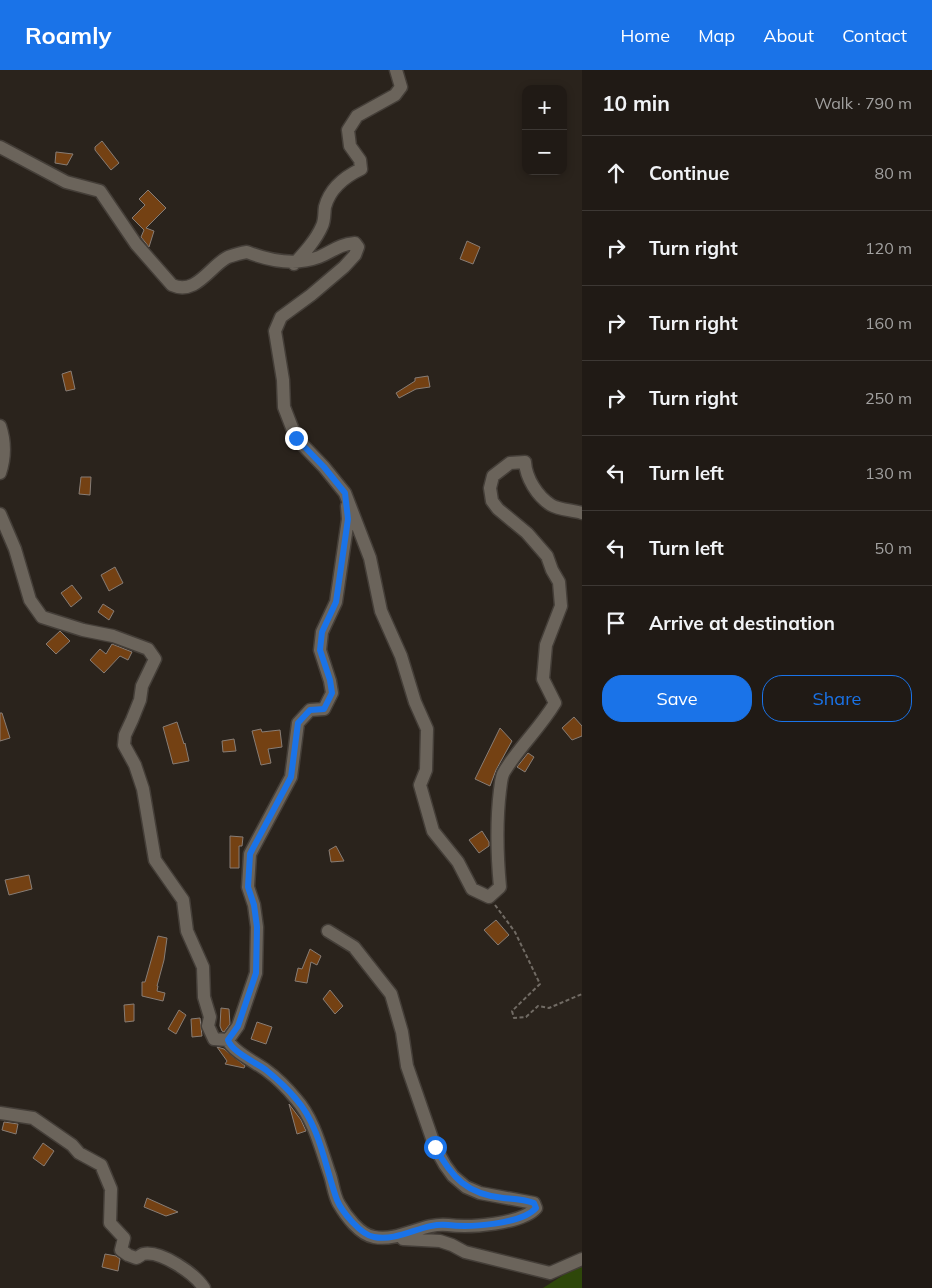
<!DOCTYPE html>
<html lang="en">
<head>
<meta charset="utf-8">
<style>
  :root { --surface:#201a15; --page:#2d2722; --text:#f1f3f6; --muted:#a2a1a0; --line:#3d3834; --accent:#1a73e8 }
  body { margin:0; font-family:Mulish,sans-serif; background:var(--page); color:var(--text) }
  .controls { position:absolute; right:15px; top:15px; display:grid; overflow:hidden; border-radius:10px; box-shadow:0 2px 8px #0003 }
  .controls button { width:45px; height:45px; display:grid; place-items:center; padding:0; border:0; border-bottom:1px solid var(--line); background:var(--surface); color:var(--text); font:25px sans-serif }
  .stop { position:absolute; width:15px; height:15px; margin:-11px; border:4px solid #1a73e8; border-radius:50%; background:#fff }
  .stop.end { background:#1a73e8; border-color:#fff; box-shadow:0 1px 5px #0008 }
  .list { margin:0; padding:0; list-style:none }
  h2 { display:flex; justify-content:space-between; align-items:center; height:65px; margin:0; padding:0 20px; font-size:21px }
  h2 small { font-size:16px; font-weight:400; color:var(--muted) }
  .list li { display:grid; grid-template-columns:32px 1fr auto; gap:15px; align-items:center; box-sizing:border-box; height:75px; padding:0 20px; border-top:1px solid var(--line) }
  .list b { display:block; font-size:19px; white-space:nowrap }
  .list em { font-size:16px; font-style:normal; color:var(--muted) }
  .actions { display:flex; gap:10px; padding:15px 20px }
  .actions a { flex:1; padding:11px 0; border:1px solid var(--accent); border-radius:20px; text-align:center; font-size:18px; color:var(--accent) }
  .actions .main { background:var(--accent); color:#fff }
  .icon { flex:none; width:28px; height:28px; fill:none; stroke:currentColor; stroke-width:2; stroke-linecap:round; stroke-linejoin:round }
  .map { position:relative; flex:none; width:582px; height:1218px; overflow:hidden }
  header { display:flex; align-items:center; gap:30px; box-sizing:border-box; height:70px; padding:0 25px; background:var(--accent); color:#fff }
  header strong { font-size:24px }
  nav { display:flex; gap:28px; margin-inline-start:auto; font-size:18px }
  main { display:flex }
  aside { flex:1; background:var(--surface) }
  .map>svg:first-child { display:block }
  .green { fill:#2e470a }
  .building { fill:#744113; stroke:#877d76 }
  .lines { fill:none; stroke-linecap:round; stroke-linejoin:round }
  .minor-casing { stroke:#443e38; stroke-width:15 }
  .path { stroke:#716b64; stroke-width:2; stroke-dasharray:4 2.5; stroke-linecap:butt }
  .minor { stroke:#6b645b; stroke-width:12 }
  .route { stroke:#1a73e8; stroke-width:6 }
</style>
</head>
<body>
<header>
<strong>Roamly</strong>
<nav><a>Home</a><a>Map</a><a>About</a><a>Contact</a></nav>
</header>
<main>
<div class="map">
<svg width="582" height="1218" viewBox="0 0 582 1218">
  <rect width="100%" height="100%" fill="#2a231c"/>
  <!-- green -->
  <path class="green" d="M582,1193V1218H543Z"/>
  <!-- building -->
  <path class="building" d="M102,71L119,93L111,100L95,80V77Z
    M56,82L73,84L67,95L55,93Z
    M148,120L166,138L146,158L154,161L149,177L141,167L144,160L132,148L145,135L139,129Z
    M467,171L480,177L473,194L460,189Z
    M71,301L75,319L66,321L62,304Z
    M428,306L430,317L416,319L399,328L396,323L415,311V308Z
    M81,407H91L90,425L79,424Z
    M115,497L123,513L109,521L101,505Z
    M72,515L82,528L71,537L61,523Z
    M103,534L114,541L109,550L98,542Z
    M60,561L70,571L56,584L46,574Z
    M112,574L132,582L128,590L120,586L104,603L90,590L100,579L106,584Z
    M0,643H2L10,668L0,671Z
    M574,647L582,656V666L572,670L562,658Z
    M177,652L184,674L185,673L189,691L173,694L163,657Z
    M500,658L512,671L496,700L490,716L475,709Z
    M261,659L262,662L280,660L282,677L268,679L271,693L261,695L252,661Z
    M234,669L236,681L223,682L222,671Z
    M528,683L534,687L525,702L517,697Z
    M482,761L489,772V776L479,783L469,770Z
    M230,766L243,767L242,776H239V798H230Z
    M336,776L344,791L331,792L329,780Z
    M29,805L32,819L9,825L5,810Z
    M496,850L509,865L498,875L484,860Z
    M158,866L167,868L164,890L157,916H158L157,921L165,923L163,931L142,926V912H145Z
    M310,879L321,886L317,895L311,892L307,913L295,911L298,898L302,899Z
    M330,920L343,936L335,944L323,929Z
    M134,934V951L125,952L124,935Z
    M221,938L229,939L230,954L224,962L222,961L220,956Z
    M179,940L186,945L176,964L168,959Z
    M200,948L202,966L192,967L191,949Z
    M257,952L272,957L266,974L251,969Z
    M217,977L224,979L245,996L244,998L225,994L227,991Z
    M289,1034L301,1050L306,1061L297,1064Z
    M4,1052L18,1054L16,1064L2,1060Z
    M43,1073L54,1081L44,1096L33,1088Z
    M147,1128L178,1142L166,1146L144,1137Z
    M105,1184L116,1186L120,1189L118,1201L102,1197Z"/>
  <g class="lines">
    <defs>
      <path id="minor" d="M0,77L66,112L100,121L136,174L172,215C196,226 210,196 228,187C234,185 241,183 247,182C270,191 295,196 319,187C334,181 337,175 355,173L358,177L355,185L344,197L311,225L281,247L275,261L283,310L284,337L296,368L324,397L345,423L370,488L381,541L401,586L415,632L427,659L426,700L420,715L433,761L458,792L472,819L489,827L500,817C497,785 496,753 500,720C501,714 501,707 504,702C519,677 540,658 555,633L543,609L546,575L561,536L559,512L552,500L547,486L527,463L498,439L492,431L490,418L493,406L510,393L525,392C526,408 537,426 551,435C559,440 573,440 582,443
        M294,194C305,182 316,170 322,156C325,150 324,143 325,137C330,118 344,107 361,99L360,90L350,76L348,60L357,46L395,25L401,17L396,0
        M0,356C5,371 5,388 0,403
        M0,444L15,479L30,530L42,547L83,560L113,566L148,579L155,589L142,616L140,630L132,650L125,665L124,675L135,695L143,719L155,790L183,830L187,861L203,897L204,927L210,947L208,956L214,969L228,970L238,956L256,903L257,857L254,835L248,817L250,784L291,707L298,653L310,640L324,639L332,623L330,611L320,580L322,562L336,532L348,449L347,436
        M228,970C232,981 255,992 266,1000C277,1008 287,1018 296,1029C314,1049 321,1079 330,1105C333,1114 334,1126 339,1134C346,1146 360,1165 374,1167C400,1172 423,1152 448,1155C469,1158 522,1154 536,1138L534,1133L480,1123L466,1117L453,1106L445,1095L435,1077L407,996L402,962L391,924L354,877L328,861
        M0,1043L33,1048L72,1075L79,1083L101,1095L111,1119L110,1153L124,1168L121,1180L128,1185L136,1188C139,1187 141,1185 143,1184C161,1180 195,1204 204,1218
        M403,1169L440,1171L452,1175L465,1182L550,1203L582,1189"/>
    </defs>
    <!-- minor casing -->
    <use href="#minor" class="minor-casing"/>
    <!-- path -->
    <path class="path" d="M495,835L515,862L540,914L512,941L514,948L526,947L538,936L549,938L582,924"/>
    <!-- minor -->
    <use href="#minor" class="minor"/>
  </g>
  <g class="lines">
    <!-- route -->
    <path class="route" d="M296,368L324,397L345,423L348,449L336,532L322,562L320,580L330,610L332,623L324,639L310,640L298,653L291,707L250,784L248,817L254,835L257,857L256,903L238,956L228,970C232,982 255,992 266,1000C277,1009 287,1018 296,1029C320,1056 325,1097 337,1130C342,1142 361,1165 374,1167C400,1172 423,1152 448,1155C469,1158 522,1154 536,1138L534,1133C524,1129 514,1129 503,1128C467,1124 452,1108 435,1077"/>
  </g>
</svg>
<div class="controls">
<button>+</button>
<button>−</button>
</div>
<div class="stop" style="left:435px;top:1077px"></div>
<div class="stop end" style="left:296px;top:368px"></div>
</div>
<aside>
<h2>10 min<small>Walk · 790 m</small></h2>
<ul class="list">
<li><svg class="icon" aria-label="ahead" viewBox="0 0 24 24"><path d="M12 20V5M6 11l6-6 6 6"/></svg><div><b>Continue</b></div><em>80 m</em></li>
<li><svg class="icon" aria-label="right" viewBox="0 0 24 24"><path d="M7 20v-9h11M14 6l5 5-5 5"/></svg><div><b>Turn right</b></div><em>120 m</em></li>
<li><svg class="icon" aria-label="right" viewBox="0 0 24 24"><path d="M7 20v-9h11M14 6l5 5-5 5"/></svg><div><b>Turn right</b></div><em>160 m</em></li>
<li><svg class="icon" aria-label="right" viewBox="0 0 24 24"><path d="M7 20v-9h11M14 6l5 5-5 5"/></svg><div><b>Turn right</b></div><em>250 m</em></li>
<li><svg class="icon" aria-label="left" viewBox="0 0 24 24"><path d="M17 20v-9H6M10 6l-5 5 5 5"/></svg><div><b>Turn left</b></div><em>130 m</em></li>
<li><svg class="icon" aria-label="left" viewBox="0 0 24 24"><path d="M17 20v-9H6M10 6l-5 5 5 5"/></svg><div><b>Turn left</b></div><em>50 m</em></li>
<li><svg class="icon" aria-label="arrive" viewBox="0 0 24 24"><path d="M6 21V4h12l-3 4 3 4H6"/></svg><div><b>Arrive at destination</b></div></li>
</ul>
<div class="actions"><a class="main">Save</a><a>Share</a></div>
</aside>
</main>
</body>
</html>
